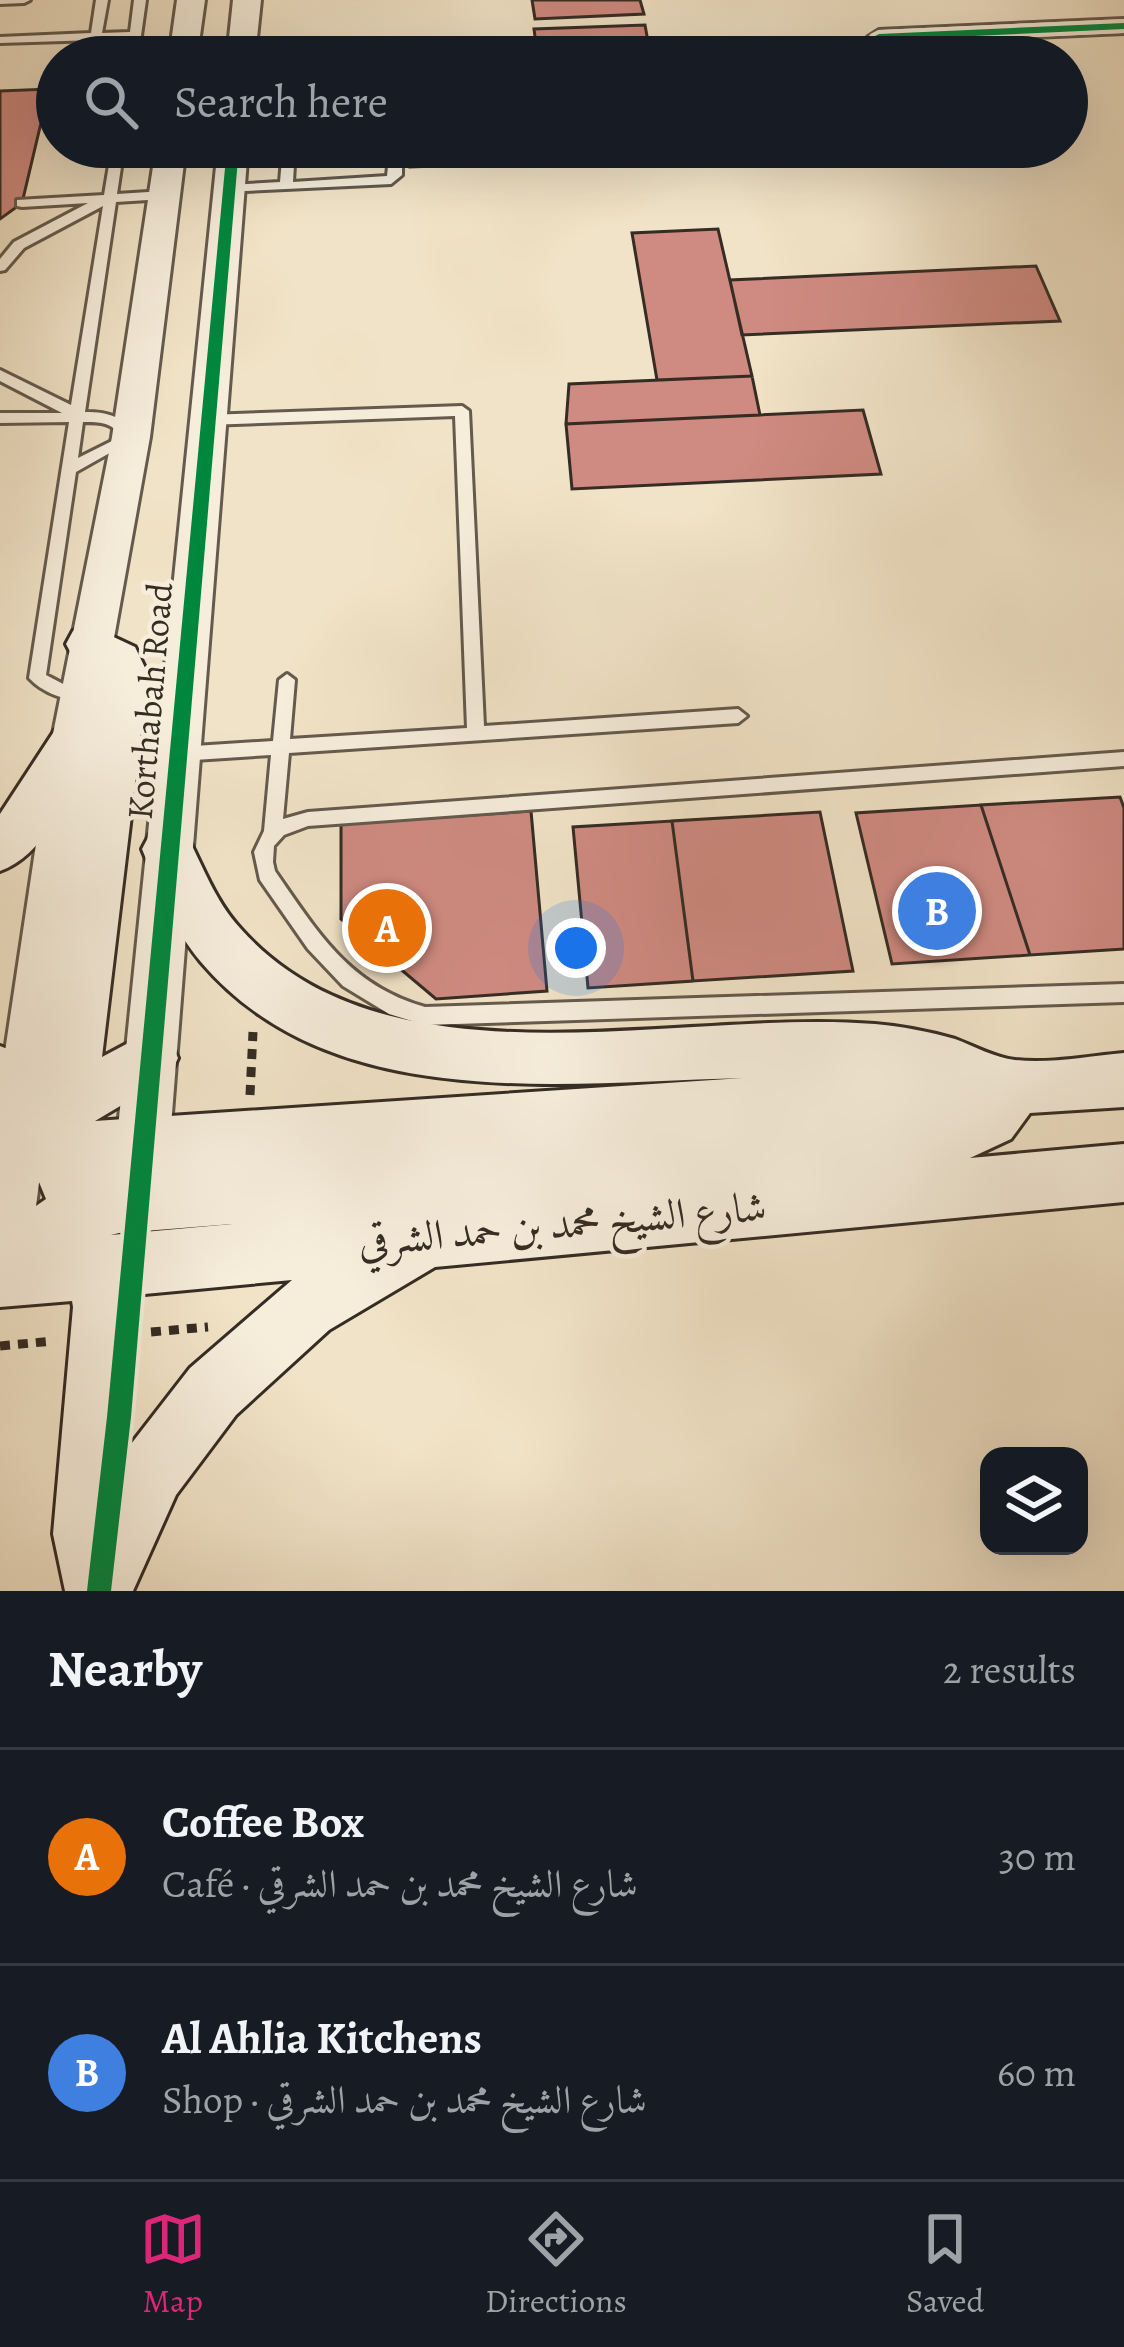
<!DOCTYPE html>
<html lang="en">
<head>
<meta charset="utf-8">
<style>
  :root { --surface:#171b24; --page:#20242c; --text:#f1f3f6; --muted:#9ea1a6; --line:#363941; --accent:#db2777 }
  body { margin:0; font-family:Alegreya,Amiri,serif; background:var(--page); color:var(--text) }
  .controls { position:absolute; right:36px; bottom:36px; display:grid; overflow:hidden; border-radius:24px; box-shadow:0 12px 48px #0002 }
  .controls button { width:108px; height:108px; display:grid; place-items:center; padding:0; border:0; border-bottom:3px solid var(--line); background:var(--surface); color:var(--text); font:60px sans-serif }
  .you { position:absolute; left:576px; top:948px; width:42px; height:42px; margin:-30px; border:9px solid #fff; border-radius:50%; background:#1a73e8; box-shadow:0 0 0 18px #1a73e833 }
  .badge { display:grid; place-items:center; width:78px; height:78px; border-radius:50%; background:var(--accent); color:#fff; font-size:39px; font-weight:700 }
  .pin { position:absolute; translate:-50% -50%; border:6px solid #fff; box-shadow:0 3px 12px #0006 }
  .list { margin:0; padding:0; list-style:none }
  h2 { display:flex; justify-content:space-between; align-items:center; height:156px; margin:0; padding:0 48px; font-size:51px }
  h2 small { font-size:39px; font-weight:400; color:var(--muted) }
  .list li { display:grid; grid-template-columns:78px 1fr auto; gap:36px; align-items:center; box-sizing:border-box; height:216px; padding:0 48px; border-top:3px solid var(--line) }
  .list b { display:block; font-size:45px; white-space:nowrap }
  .list p { margin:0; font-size:39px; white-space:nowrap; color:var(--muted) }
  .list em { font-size:39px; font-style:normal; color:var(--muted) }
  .icon { flex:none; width:66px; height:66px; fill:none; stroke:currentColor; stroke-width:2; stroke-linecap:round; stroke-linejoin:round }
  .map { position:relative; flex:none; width:1124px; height:1591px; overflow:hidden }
  .search { position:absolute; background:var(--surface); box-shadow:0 12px 48px #0002; left:36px; right:36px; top:36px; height:132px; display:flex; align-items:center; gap:30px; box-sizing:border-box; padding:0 42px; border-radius:66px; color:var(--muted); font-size:45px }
  .sheet { height:588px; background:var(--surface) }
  nav { display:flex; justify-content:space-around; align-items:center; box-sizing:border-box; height:168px; border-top:3px solid var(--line); background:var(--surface); font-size:33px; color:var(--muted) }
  nav a { display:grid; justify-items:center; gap:6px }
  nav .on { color:var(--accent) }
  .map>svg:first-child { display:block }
  .building { fill:#cf8a81; stroke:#352c24; stroke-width:3 }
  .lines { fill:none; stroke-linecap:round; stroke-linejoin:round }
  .service-casing { stroke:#645a4d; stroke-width:6 }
  .minor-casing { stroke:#645a4d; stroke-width:6 }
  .tertiary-casing { stroke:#645a4d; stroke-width:6 }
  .secondary-casing { stroke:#352c24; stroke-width:6 }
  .path { stroke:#352c24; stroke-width:9; stroke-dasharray:10 8; stroke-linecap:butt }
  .service { fill:#f6eddb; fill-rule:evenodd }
  .minor { fill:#f6eddb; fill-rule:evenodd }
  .tertiary { fill:#f6eddb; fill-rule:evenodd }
  .secondary { fill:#f6eddb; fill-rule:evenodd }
  .cycleway-casing { stroke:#f6eddb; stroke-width:8 }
  .cycleway { fill:#00873e; fill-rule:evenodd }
  .labels { text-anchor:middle; stroke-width:9; stroke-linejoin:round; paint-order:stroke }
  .street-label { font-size:36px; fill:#352c24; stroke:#f6eddb }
  .near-street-label { font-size:42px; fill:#352c24; stroke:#f6eddb }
</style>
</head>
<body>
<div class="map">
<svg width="1124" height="1591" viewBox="0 0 1124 1591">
  <rect width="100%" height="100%" fill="#f1e3c7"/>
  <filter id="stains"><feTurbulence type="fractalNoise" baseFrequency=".00167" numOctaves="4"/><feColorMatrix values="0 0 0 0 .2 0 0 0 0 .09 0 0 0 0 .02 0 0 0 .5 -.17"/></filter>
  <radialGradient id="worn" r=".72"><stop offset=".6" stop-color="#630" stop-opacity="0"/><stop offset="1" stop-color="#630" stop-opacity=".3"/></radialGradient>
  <!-- building -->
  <path class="building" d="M532,0H640L644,14L535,19Z
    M645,25L649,47L537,52L534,29Z
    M49,89L22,203L0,219V91Z
    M410,147H662L664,158L410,167Z
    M718,229L752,376L657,380L632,233Z
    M1036,266L1060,321L742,335L730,280Z
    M752,376L760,415L566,424L569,384Z
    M863,410L881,474L572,489L566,424Z
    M1120,797L1124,808V949L1030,955L981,805Z
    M981,805L1030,955L892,964L856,813Z
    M531,811L547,991L436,999L341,919V824Z
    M820,812L853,971L693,981L672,821Z
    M672,821L693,981L588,988L573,827Z"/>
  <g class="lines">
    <defs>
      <path id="service" d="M0,0H30L24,3L0,4Z
        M96,0H108L102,33L130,32L134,0H146L138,57H126L129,39L0,43V37L91,33Z
        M112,147H124L117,194L164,191L170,195L164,199L116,202L85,412C110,412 123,417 138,437L76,472L46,675L67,686L87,689L90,694L87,699C66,702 43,693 29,678L69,422L0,423V413H62L0,381V370L71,405L103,206L24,248L5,270L0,271V259L14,242L88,203L22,207L17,206V200L104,195ZM83,422C101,422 110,422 122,436L78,458Z
        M283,147H295L293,182L387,176L390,147H402V175L391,184L225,192L223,189L229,185L280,182Z
        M462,406L469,411L484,726L738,709L747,716L738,723L289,753L283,819L308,812L1124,752V766L308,826L284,835L274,846L273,862L275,871C318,933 349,985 425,1007L1124,984V1002L425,1025L389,1014L343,986L308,949L260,880L254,852L264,831L271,755L179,761L173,759L170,754L173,749L179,747L273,741L279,680L287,674L295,680L290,739L467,728L455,416L207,425L200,420L207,415Z"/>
      <path id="minor" d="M1124,19V33L892,43L897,57H873L868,37L879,30Z"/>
      <path id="tertiary" d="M177,0H205L197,57H169Z
        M233,0H261L255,57H227Z
        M156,147H186L150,437L95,744L28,1269L20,1288L0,1297V1085L51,744L112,437Z
        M218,147H248L167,1177L159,1195L140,1203L121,1195L113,1177Z"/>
      <path id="secondary" d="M90,626L135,647L148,674L102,1057L149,1032L169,1039L178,1058L169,1077L95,1121L743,1078C563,1082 332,1116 201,962C173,929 158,888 142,849L150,834L168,827L186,834C203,866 215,901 240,928C388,1095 678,1008 875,1024C900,1026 931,1032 955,1039C974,1046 995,1058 1015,1060C1049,1064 1090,1056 1124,1053V1107L1030,1113L1011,1139L970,1158L1124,1144V1202L435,1267L329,1330L236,1415L176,1495L133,1591H65L53,1534L73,1307L72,1301L0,1307V1231L46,1199L39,1182L0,1184V1046L20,1054L42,1076L87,764C65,801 43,856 0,871V814L55,730L73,724L92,732L100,674L73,657L66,644L73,631ZM232,1224L111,1235L119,1233ZM292,1280L190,1368L128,1448L134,1295Z"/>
    </defs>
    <!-- service casing -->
    <use href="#service" class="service-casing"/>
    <!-- minor casing -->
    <use href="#minor" class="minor-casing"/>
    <!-- tertiary casing -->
    <use href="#tertiary" class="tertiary-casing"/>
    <!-- secondary casing -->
    <use href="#secondary" class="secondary-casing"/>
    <!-- path -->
    <path class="path" d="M250,1095L253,1032
      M151,1332L208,1327
      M0,1346L53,1341"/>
    <!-- service -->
    <use href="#service" class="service"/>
    <!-- minor -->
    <use href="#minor" class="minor"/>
    <!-- tertiary -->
    <use href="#tertiary" class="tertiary"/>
    <!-- secondary -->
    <use href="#secondary" class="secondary"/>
    <defs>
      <path id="cycleway" d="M1124,23V29L886,40L891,57H879L873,37L879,34Z
        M227,147H239L131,1417L111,1591H87L107,1417Z"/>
    </defs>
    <!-- cycleway casing -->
    <use href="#cycleway" class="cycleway-casing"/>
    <!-- cycleway -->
    <use href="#cycleway" class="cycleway"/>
  </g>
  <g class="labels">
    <!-- street labels -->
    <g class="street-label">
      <text transform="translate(149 701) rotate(-85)" y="13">Korthabah Road</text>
    </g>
    <!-- near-street labels -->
    <g class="near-street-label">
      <text transform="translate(562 1223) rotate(-5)" y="15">شارع الشيخ محمد بن حمد الشرقي</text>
    </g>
  </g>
  <rect width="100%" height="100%" filter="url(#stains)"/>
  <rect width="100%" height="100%" fill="url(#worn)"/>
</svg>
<div class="controls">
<button><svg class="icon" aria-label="layers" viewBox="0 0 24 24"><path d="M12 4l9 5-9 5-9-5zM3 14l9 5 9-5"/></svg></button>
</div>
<div class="you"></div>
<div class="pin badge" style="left:387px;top:928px;background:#e8710a">A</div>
<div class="pin badge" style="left:937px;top:911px;background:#3f7fe0">B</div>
<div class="search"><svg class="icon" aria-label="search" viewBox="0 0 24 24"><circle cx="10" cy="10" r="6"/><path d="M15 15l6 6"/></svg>Search here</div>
</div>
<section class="sheet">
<h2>Nearby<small>2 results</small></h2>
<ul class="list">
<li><span class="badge" style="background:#e8710a">A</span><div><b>Coffee Box</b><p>Café · شارع الشيخ محمد بن حمد الشرقي</p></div><em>30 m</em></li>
<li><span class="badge" style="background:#3f7fe0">B</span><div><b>Al Ahlia Kitchens</b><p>Shop · شارع الشيخ محمد بن حمد الشرقي</p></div><em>60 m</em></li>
</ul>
</section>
<nav>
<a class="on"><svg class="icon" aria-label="map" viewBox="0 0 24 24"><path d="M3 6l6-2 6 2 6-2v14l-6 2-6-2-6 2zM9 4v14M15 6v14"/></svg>Map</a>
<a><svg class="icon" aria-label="directions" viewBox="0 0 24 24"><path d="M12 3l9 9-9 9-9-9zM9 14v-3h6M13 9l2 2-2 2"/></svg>Directions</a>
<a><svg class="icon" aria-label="saved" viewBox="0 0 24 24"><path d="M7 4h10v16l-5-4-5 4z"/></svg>Saved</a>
</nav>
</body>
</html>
